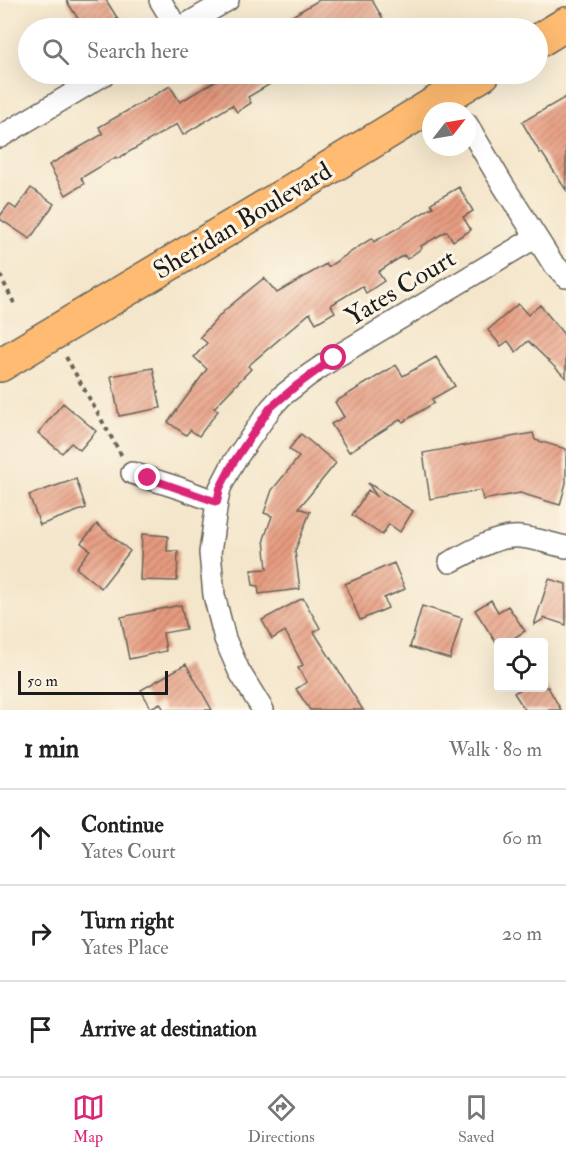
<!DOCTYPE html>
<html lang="en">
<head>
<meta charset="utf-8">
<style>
  :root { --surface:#fff; --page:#f6f6f6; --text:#222; --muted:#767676; --line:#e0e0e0; --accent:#db2777 }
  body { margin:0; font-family:"IM FELL Double Pica",serif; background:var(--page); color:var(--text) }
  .controls { position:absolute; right:18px; bottom:18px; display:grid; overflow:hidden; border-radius:6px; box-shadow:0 6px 24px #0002 }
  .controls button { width:54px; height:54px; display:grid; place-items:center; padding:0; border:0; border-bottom:2px solid var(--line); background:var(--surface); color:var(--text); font:30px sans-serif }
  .compass { position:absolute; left:422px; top:102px; width:54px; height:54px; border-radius:50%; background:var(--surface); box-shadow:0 6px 24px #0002; rotate:59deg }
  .scale { position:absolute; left:18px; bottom:15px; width:150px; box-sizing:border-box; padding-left:6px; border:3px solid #1c1c1c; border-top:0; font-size:16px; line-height:21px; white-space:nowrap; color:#1c1c1c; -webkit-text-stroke:4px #fcf5e5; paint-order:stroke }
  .stop { position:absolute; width:18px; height:18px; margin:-14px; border:4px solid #db2777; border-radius:50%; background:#fff }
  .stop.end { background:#db2777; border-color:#fff; box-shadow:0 2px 6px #0008 }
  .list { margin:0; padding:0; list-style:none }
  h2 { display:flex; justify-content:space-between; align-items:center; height:78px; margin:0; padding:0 24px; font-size:26px }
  h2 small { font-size:20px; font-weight:400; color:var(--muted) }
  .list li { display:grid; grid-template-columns:39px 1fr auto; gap:18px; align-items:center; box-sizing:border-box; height:96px; padding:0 24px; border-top:2px solid var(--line) }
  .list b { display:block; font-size:22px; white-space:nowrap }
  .list p { margin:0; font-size:20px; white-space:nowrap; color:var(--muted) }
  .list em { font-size:20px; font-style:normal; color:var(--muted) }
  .icon { flex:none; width:33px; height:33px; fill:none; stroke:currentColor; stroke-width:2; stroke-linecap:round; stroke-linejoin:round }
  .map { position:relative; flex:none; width:566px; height:710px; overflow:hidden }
  .search { position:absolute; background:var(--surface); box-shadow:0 6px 24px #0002; left:18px; right:18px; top:18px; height:66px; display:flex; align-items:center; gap:15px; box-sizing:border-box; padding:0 21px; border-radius:33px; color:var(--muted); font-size:22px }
  .sheet { height:366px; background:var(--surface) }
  nav { display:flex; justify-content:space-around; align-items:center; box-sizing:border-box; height:84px; border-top:2px solid var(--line); background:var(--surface); font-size:16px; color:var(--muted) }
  nav a { display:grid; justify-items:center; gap:3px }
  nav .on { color:var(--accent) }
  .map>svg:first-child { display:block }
  .building { fill:url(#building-hatch) }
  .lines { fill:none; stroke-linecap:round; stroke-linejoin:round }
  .minor-casing { stroke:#686359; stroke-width:24 }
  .primary-casing { stroke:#686359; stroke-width:36 }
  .path { stroke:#686359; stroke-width:4; stroke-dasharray:4.5 4.5; stroke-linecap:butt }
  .minor { stroke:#fff; stroke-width:21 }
  .primary { stroke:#febb71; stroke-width:33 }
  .route { stroke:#db2777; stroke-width:8 }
  .labels { text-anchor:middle; stroke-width:6; stroke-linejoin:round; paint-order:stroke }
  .street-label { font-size:26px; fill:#1c1c1c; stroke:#fcf5e5 }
</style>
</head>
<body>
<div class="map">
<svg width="566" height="710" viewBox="0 0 566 710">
  <defs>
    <pattern id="building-hatch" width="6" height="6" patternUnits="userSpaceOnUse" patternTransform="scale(1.5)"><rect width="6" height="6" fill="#e79b80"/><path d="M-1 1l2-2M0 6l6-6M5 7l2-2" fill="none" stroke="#ba7e68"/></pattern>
  </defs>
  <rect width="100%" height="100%" fill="#fcf5e5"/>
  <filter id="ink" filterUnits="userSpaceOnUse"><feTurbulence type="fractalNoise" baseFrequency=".0167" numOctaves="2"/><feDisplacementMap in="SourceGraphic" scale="12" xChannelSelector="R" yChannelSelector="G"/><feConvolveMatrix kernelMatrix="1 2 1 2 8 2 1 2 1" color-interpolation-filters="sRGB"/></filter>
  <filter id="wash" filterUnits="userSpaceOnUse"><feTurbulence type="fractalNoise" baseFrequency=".008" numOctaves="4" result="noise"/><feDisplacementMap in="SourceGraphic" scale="24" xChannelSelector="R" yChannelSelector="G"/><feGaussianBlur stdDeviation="1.35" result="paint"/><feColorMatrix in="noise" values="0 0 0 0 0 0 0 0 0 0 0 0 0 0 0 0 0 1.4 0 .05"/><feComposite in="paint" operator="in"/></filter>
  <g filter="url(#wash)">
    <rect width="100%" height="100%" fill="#f4e6cb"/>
    <g id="blocks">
      <!-- building -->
      <path class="building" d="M66,0H106L118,19L104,28H84Z
        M319,0H372L388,28H272Z
        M213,74H287L248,97L251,103L237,112L232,105L183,135L177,124L117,159L116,157L81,178L84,184L66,195L49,165L103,134L99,127L170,86L180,102L217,80Z
        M566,97V190L542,153H540L522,122Z
        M459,187L473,211L463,217L471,230L453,241L447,231L421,246L422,248L407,259L404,255L378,272L384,281L366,293L362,286L331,305L335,312L316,323L310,313L248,366L251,369L214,408L218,411L199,436L190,430L186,435L168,422L207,369L194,357L207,343L200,337L225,310L264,278L277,293L326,264L328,267L372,238L374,242L433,207L431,203Z
        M31,188L54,204L30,239L0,219V216L9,204L16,209Z
        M518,304L528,315L540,305L566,337V378L528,341L516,352L508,341L501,346L488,330Z
        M436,357L455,386L432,399L434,403L403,422L401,419L349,452L331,424L344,417L335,402L396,365L403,376Z
        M153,368L161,408L119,416L111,376Z
        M63,403L96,431L80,450L71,443L62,453L38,433Z
        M533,433L535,440L566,449V483L560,505L520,493L483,500L481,490L430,499L423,453Z
        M301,434L336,463L299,508L310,512L295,551L300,589L259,594L258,586L253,585L251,570L267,569L264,539L272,516L264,513L272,490L299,457L289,449Z
        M76,479L86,508L40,525L29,495Z
        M368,483L413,511L400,532L389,524L382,535L352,515L368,490L377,497Z
        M97,524L130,551L101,588L76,568L90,550L81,543Z
        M142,534L168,536L167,551H178L177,581L140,580Z
        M394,563L405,589L384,598L388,608L360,620L345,584Z
        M549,579L566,584V625L545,618L534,625Z
        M303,598L320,628L314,632L363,710H310L296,689L307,682L298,668L303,665L285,631L272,639L262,620Z
        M491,600L498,612L508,606L525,631L508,642H498V646L475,610Z
        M181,605L186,629L163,633L166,651L129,659L121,617Z
        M422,606L462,618L450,659L410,647Z
        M186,664L212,710H164L160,703L151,708L141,690Z
        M524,687H548L561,710H525L514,693Z"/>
    </g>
  </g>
  <g filter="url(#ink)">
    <use href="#blocks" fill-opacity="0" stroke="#686359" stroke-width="1.5"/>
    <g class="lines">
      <defs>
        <path id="minor" d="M160,0L177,28
          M180,28L228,0
          M467,124L503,185L552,262L566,277
          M0,137L105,74
          M132,473L179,488L217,502
          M450,562C471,552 496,535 520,537C535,538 551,544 566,547
          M263,710L239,671L225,639L214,595L210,553L217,502L220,488L233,463L271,408L282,396L309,375L334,358L536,237"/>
        <path id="primary" d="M538,41L566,24
          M0,365L283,196L483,74"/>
      </defs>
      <!-- minor casing -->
      <use href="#minor" class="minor-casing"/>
      <!-- primary casing -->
      <use href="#primary" class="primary-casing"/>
      <!-- path -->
      <path class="path" d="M0,275L15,305
        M66,357L123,458"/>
      <!-- minor -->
      <use href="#minor" class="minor"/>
      <!-- primary -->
      <use href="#primary" class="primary"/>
    </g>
  </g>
  <g class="lines" filter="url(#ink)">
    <!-- route -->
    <path class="route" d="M148,478L217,502L220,488L233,463L270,408L296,386L334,358"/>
  </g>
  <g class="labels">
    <!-- street labels -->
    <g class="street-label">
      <text transform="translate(242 220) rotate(-31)" y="9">Sheridan Boulevard</text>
      <text transform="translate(400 287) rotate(-31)" y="9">Yates Court</text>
    </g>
  </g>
</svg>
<div class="controls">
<button><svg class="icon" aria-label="locate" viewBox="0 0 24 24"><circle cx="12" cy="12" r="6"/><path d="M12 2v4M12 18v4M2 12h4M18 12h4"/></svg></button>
</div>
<svg class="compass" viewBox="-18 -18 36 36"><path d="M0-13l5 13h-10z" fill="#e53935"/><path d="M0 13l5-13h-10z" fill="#767676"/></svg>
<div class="scale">50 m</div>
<div class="stop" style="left:334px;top:358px"></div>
<div class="stop end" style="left:148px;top:478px"></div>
<div class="search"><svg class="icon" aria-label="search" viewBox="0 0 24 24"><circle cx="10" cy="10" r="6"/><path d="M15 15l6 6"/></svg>Search here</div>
</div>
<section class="sheet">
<h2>1 min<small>Walk · 80 m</small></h2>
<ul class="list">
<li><svg class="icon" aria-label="ahead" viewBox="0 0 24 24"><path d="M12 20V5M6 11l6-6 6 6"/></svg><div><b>Continue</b><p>Yates Court</p></div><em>60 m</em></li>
<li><svg class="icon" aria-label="right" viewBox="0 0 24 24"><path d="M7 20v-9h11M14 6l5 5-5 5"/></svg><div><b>Turn right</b><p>Yates Place</p></div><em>20 m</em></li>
<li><svg class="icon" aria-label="arrive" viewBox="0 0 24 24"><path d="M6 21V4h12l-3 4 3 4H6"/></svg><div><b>Arrive at destination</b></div></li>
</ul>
</section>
<nav>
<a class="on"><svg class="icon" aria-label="map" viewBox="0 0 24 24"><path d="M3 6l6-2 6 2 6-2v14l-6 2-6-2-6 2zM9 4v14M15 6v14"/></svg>Map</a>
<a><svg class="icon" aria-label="directions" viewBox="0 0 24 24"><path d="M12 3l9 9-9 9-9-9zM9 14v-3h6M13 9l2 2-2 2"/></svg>Directions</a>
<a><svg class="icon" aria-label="saved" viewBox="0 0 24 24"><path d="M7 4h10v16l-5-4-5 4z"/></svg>Saved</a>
</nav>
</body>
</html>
